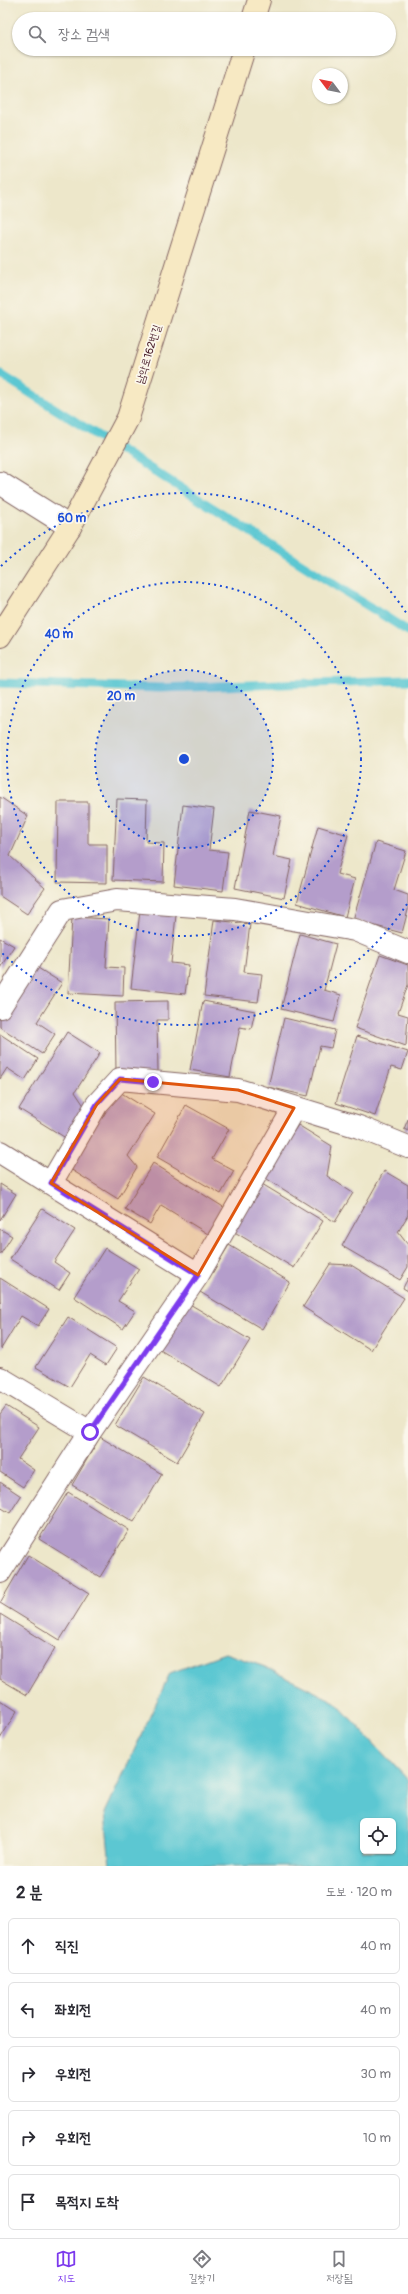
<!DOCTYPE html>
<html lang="ko">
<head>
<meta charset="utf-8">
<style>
  :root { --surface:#fff; --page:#f7f7f7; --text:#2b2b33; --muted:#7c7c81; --line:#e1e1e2; --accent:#7c3aed }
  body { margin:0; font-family:Pangolin,"Poor Story",sans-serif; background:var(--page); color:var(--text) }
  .controls { position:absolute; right:12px; bottom:12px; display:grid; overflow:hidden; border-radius:6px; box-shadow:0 1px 3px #0004 }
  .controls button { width:36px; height:36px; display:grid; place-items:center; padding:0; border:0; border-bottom:1px solid var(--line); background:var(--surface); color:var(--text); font:20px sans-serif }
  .compass { position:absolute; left:312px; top:68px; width:36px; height:36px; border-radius:50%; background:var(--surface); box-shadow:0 1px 3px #0004; rotate:302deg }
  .stop { position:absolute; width:12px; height:12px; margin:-9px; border:3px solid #7c3aed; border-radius:50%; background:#fff }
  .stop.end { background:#7c3aed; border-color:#fff; box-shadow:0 1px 4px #0008 }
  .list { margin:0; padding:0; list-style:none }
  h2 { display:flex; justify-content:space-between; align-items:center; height:52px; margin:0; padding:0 16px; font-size:17px }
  h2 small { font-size:13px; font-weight:400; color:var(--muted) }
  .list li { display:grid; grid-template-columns:26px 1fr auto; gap:12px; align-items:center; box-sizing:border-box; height:56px; margin:0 8px 8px; padding:0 8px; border:1px solid var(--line); border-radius:6px }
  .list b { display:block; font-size:15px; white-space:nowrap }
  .list em { font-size:13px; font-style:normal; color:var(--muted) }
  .icon { flex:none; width:22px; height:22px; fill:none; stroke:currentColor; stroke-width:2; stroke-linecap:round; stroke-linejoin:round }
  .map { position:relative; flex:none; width:408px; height:1866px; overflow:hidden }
  .search { position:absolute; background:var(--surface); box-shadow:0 1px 3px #0004; left:12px; right:12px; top:12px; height:44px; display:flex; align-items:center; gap:10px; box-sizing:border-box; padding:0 14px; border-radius:22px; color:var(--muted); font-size:15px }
  .sheet { height:372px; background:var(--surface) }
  nav { display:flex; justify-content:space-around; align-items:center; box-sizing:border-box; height:56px; border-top:1px solid var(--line); background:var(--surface); font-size:11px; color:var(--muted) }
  nav a { display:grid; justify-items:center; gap:2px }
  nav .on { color:var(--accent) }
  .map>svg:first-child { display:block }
  .water { fill:#5bc7d2; stroke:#52737e; fill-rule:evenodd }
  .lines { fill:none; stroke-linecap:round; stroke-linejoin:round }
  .stream { stroke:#5bc7d2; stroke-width:9 }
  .building { fill:#b49dcb }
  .street-casing { stroke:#836563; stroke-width:24 }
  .secondary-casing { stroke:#836563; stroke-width:24 }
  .street { stroke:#fff; stroke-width:22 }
  .secondary { stroke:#f7e9c3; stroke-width:22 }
  .route { stroke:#7c3aed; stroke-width:5 }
  .marked { fill:#e0560e; fill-opacity:0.2; stroke:#e0560e; stroke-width:3; stroke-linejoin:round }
  .ring { fill:none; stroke:#1d4ed8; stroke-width:2; stroke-dasharray:2 4 }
  .labels { text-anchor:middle; stroke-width:3.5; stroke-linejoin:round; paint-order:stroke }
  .street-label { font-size:11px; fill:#4a1f2b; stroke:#fbf7ec }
  .centre { fill:#1d4ed8; stroke:#fbf7ec; stroke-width:2 }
  .ring-label { font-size:12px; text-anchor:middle; font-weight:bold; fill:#1d4ed8; stroke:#fbf7ec; stroke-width:3.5; stroke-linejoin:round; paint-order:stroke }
</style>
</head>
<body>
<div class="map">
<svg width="408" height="1866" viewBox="0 0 408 1866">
  <rect width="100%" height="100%" fill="#fbf7ec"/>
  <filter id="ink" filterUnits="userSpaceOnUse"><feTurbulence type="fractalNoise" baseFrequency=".025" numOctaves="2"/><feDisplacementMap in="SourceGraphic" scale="8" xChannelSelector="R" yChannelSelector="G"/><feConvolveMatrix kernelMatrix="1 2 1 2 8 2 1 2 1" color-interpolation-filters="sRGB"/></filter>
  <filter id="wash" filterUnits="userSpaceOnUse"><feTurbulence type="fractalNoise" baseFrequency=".012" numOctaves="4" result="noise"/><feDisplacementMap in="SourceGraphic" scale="16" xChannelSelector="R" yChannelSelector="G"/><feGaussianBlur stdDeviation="0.9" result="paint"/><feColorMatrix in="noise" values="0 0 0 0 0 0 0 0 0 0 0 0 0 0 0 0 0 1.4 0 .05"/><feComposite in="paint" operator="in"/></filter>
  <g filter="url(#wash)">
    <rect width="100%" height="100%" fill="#ede7ca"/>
    <!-- water -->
    <path class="water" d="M225,1653L265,1667L335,1702L408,1780V1866H110L105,1813L170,1673ZM363,1821H393V1851H363Z"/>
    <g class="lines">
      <!-- stream -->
      <path class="stream" d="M0,374L408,631
        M0,683L159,688L408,680"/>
    </g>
    <g id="blocks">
      <!-- building -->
      <path class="building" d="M0,797L28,816L10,856L45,888L27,914L0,896Z
        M117,799L147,800L146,842L164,843L163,882L113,880Z
        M58,802H88V844H107V883L57,882Z
        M183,805L214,809L209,850L228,852L223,891L174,885Z
        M250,810L281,816L273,856L292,860L284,898L235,888Z
        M318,826L348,835L337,874L355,879L345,917L297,903Z
        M376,842L406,851L394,890L408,895V910L402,933L353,920Z
        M140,911L176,915L171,963L189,965L185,994L131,988Z
        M72,917L109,919L106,967L124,968L123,996L68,993Z
        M214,920L250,924L244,972L262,974L258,1002L204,996Z
        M300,934L336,944L324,990L341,995L334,1022L281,1009Z
        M0,938L14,946L0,968Z
        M380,955L408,965V985L398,1013L408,1016L406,1046L355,1028Z
        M30,963L62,983L37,1022L55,1034L42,1054L0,1027V1011Z
        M168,1001V1020H157L158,1072H116L115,1002Z
        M203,1001L255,1011L251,1029L240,1027L230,1077L190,1070Z
        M284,1018L335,1030L331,1048L320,1046L308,1096L268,1087Z
        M67,1032L100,1053L75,1092L87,1110L69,1140L19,1109Z
        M0,1034L38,1059L25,1080L7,1068L0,1079Z
        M357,1036L408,1052L402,1070L391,1067L375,1116L336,1103Z
        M115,1089L155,1114L128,1156L137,1167L118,1199L67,1167Z
        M186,1105L229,1129L212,1159L234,1171L221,1194L157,1157Z
        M408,1119V1131L404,1129Z
        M298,1125L332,1146L327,1176L353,1193L335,1222L264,1177Z
        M153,1163L225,1208L208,1234L161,1205L150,1224L125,1209Z
        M384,1171L408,1185V1215L398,1232L408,1245V1267L400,1280L342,1246Z
        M0,1184L16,1194L0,1220Z
        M262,1184L323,1221L294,1268L233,1231Z
        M42,1209L75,1230L54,1262L70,1273L59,1290L10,1259Z
        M0,1229L12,1236L0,1255Z
        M229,1245L290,1282L262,1329L200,1292Z
        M105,1248L139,1269L118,1301L135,1311L123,1329L74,1297Z
        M330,1264L351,1265L404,1298L371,1350L303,1307Z
        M0,1278L49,1309L38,1326L21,1316L1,1349Z
        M408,1278V1291L403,1288Z
        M188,1303L250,1340L221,1387L160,1350Z
        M68,1317L117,1348L106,1365L90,1355L70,1387L36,1367Z
        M144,1377L205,1414L177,1462L115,1425Z
        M6,1406L39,1427L18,1459L34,1470L23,1487L0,1472V1414Z
        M100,1437L162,1474L134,1522L72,1485Z
        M0,1482L21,1496L10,1513L0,1507Z
        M68,1492L129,1530L100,1577L39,1539Z
        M28,1555L89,1593L60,1640L0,1603Z
        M0,1614L55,1648L27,1695L0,1679Z
        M0,1700L17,1711L0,1739Z"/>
    </g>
  </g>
  <g filter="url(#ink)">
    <use href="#blocks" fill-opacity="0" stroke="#836563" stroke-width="1"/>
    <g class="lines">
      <defs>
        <path id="street" d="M0,483L70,527
          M0,1007L62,910L117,900L235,909L355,930L408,952
          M0,1152L198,1275
          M51,1183L97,1104L120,1079L238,1090L359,1127L408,1147
          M0,1378L90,1432
          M0,1572L90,1432L198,1275L294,1108"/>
        <path id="secondary" d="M253,19L259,0
          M0,636L70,527L128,418L244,49"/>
      </defs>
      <!-- street casing -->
      <use href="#street" class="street-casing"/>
      <!-- secondary casing -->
      <use href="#secondary" class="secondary-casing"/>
      <!-- street -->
      <use href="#street" class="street"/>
      <!-- secondary -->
      <use href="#secondary" class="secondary"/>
    </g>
  </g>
  <g class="lines" filter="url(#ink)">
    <!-- route -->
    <path class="route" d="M90,1432L198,1275L51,1183L97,1104L120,1079L153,1082"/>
  </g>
  <!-- marked area -->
  <path class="marked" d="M120,1079L238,1090L294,1108L198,1275L51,1183L97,1104Z"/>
  <!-- distance rings -->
  <circle cx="184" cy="759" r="89" fill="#1d4ed8" fill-opacity=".12"/>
  <g class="ring">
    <circle cx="184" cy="759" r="89"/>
    <circle cx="184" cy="759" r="177"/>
    <path d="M407 904A266 266 0 0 1 1 952M1 566A266 266 0 0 1 407 614"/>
  </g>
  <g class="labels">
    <!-- street labels -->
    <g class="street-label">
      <text transform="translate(148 354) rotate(-73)" y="4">남악로162번길</text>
    </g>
  </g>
  <circle cx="184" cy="759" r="6" class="centre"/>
  <g class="ring-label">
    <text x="72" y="522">60 m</text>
    <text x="59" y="638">40 m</text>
    <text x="121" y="700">20 m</text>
  </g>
</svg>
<div class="controls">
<button><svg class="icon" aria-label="locate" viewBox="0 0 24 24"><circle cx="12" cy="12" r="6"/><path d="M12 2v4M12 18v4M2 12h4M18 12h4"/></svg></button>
</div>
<svg class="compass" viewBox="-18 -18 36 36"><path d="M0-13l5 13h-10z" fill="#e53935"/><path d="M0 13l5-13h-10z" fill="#7c7c81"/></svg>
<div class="stop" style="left:90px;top:1432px"></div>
<div class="stop end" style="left:153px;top:1082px"></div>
<div class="search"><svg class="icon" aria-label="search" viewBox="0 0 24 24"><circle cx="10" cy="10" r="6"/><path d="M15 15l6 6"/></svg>장소 검색</div>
</div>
<section class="sheet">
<h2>2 분<small>도보 · 120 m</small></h2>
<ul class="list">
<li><svg class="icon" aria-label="ahead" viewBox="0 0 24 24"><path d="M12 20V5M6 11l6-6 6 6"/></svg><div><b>직진</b></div><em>40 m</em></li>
<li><svg class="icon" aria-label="left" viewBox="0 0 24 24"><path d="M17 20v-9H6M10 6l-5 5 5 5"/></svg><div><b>좌회전</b></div><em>40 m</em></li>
<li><svg class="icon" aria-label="right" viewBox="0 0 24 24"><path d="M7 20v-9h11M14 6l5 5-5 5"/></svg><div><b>우회전</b></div><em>30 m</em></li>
<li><svg class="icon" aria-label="right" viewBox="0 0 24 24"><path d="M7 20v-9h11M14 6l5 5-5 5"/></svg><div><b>우회전</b></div><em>10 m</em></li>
<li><svg class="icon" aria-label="arrive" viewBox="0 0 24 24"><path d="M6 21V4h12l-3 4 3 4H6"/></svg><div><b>목적지 도착</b></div></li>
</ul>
</section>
<nav>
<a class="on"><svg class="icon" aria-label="map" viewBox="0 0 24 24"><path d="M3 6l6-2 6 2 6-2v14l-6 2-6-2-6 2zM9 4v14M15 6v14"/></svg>지도</a>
<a><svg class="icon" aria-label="directions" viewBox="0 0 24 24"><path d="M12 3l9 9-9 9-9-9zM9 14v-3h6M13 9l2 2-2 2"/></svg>길찾기</a>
<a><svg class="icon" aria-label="saved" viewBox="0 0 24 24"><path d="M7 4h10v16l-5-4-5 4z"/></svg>저장됨</a>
</nav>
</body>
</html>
